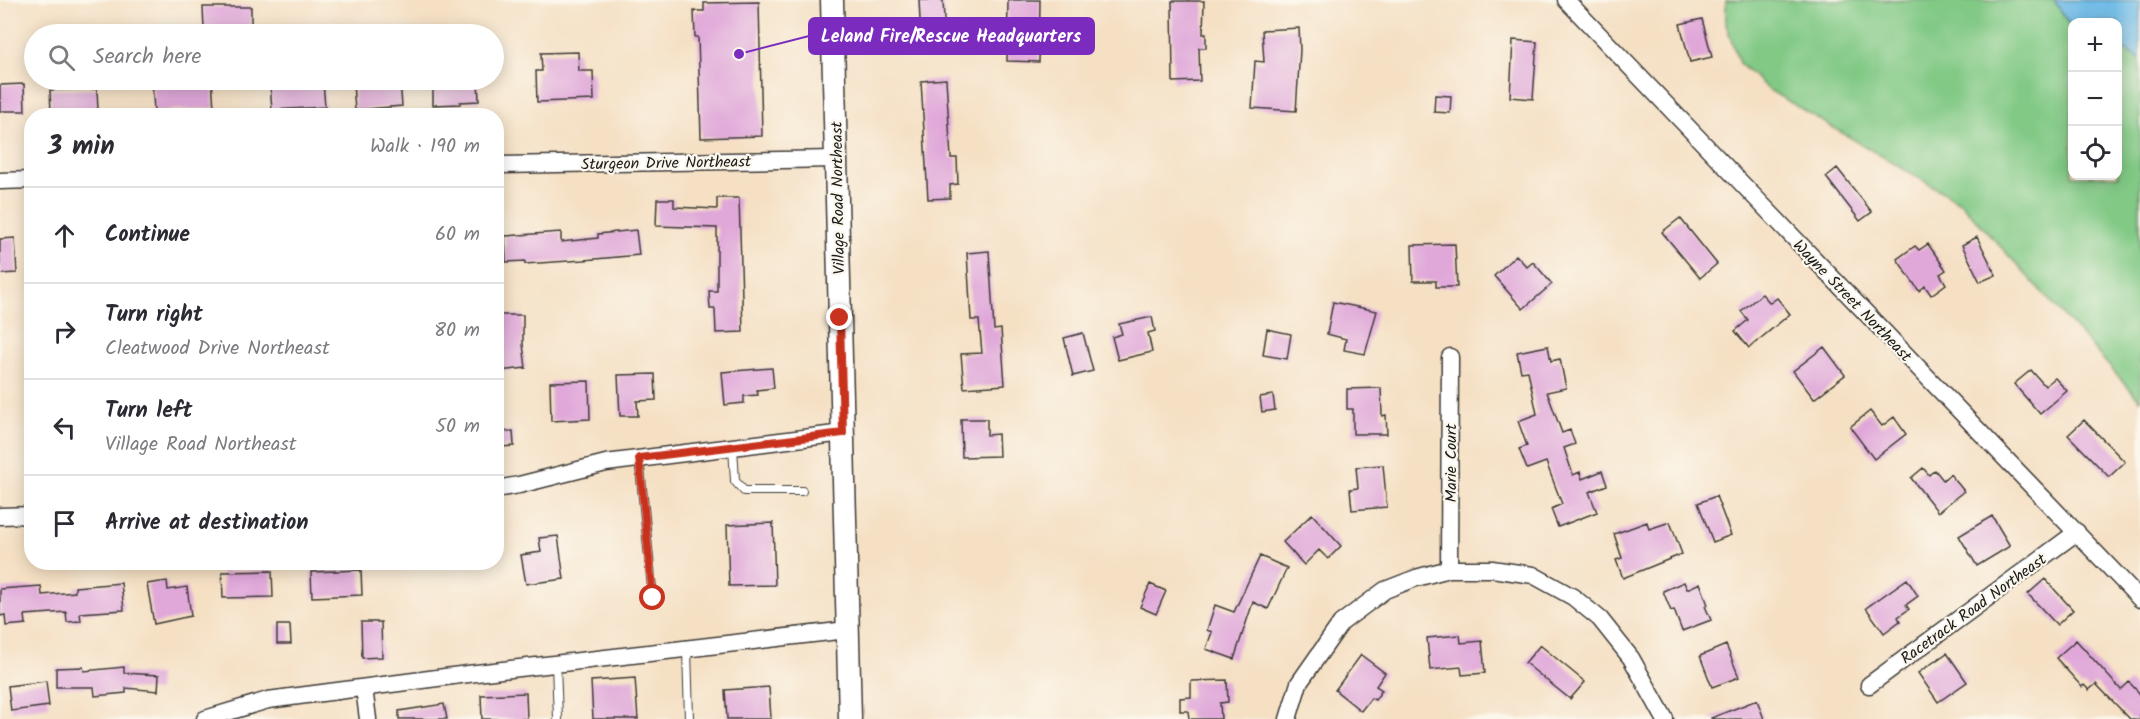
<!DOCTYPE html>
<html lang="en">
<head>
<meta charset="utf-8">
<style>
  :root { --surface:#fff; --page:#f2f2f3; --text:#2b2b33; --muted:#7c7c81; --line:#e1e1e2 }
  body { margin:0; font-family:Kalam,sans-serif; background:var(--page); color:var(--text) }
  .controls { position:absolute; right:18px; top:18px; display:grid; overflow:hidden; border-radius:12px; box-shadow:0 3px 15px #0003 }
  .controls button { width:54px; height:54px; display:grid; place-items:center; padding:0; border:0; border-bottom:2px solid var(--line); background:var(--surface); color:var(--text); font:30px sans-serif }
  .stop { position:absolute; width:18px; height:18px; margin:-14px; border:4px solid #c8321e; border-radius:50%; background:#fff }
  .stop.end { background:#c8321e; border-color:#fff; box-shadow:0 2px 6px #0008 }
  .list { margin:0; padding:0; list-style:none }
  h2 { display:flex; justify-content:space-between; align-items:center; height:78px; margin:0; padding:0 24px; font-size:26px }
  h2 small { font-size:20px; font-weight:400; color:var(--muted) }
  .list li { display:grid; grid-template-columns:39px 1fr auto; gap:18px; align-items:center; box-sizing:border-box; height:96px; padding:0 24px; border-top:2px solid var(--line) }
  .list b { display:block; font-size:22px; white-space:nowrap }
  .list p { margin:0; font-size:20px; white-space:nowrap; color:var(--muted) }
  .list em { font-size:20px; font-style:normal; color:var(--muted) }
  .icon { flex:none; width:33px; height:33px; fill:none; stroke:currentColor; stroke-width:2; stroke-linecap:round; stroke-linejoin:round }
  .map { position:relative; flex:none; width:2140px; height:719px; overflow:hidden }
  .search { position:absolute; background:var(--surface); box-shadow:0 3px 15px #0003; left:24px; top:24px; width:480px; height:66px; display:flex; align-items:center; gap:15px; box-sizing:border-box; padding:0 21px; border-radius:33px; color:var(--muted); font-size:22px }
  .panel { position:absolute; background:var(--surface); box-shadow:0 3px 15px #0003; left:24px; top:108px; width:480px; height:462px; border-radius:24px }
  .map>svg:first-child { display:block }
  .green { fill:#81c985; stroke:#4e7250; stroke-width:1.5 }
  .water { fill:#6dbae6; stroke:#446b81; stroke-width:1.5 }
  .building { fill:#e0a8d9 }
  .lines { fill:none; stroke-linecap:round; stroke-linejoin:round }
  .service-casing { stroke:#3d3935; stroke-width:10 }
  .minor-casing { stroke:#3d3935; stroke-width:19 }
  .secondary-casing { stroke:#3d3935; stroke-width:25 }
  .service { stroke:#fff; stroke-width:8 }
  .minor { stroke:#fff; stroke-width:16 }
  .secondary { stroke:#fff; stroke-width:22 }
  .route { stroke:#c8321e; stroke-width:8 }
  .labels { text-anchor:middle; stroke-width:4.5; stroke-linejoin:round; paint-order:stroke }
  .street-label { font-size:16px; fill:#1c1c1c; stroke:#fbf7ec }
  .leader { fill:none; stroke:#7b2cbf; stroke-width:2 }
  .callout-dot { fill:#7b2cbf; stroke:#fbf7ec; stroke-width:2 }
  .callout { fill:#7b2cbf; stroke:#7b2cbf; stroke-width:2 }
  .callout-label { font-size:18px; text-anchor:middle; font-weight:bold; fill:#fff }
</style>
</head>
<body>
<div class="map">
<svg width="2140" height="719" viewBox="0 0 2140 719">
  <rect width="100%" height="100%" fill="#fbf7ec"/>
  <filter id="ink" filterUnits="userSpaceOnUse"><feTurbulence type="fractalNoise" baseFrequency=".0167" numOctaves="2"/><feDisplacementMap in="SourceGraphic" scale="12" xChannelSelector="R" yChannelSelector="G"/><feConvolveMatrix kernelMatrix="1 2 1 2 8 2 1 2 1" color-interpolation-filters="sRGB"/></filter>
  <filter id="wash" filterUnits="userSpaceOnUse"><feTurbulence type="fractalNoise" baseFrequency=".008" numOctaves="4" result="noise"/><feDisplacementMap in="SourceGraphic" scale="24" xChannelSelector="R" yChannelSelector="G"/><feGaussianBlur stdDeviation="1.35" result="paint"/><feColorMatrix in="noise" values="0 0 0 0 0 0 0 0 0 0 0 0 0 0 0 0 0 1.4 0 .05"/><feComposite in="paint" operator="in"/></filter>
  <g filter="url(#wash)">
    <rect width="100%" height="100%" fill="#f5e0c4"/>
    <!-- green -->
    <path class="green" d="M1726,0H2054L2069,23L2072,25V176H2118V46L2140,59V400L1960,202L1769,90L1739,63L1726,24Z"/>
    <!-- water -->
    <path class="water" d="M2054,0H2140V59L2118,46V22H2072V25L2069,24Z"/>
    <g id="blocks">
      <!-- building -->
      <path class="building" d="M919,0H943L945,40L921,41Z
        M1008,0H1040L1039,62L1007,61Z
        M1172,1H1204L1203,34H1206V48H1199L1200,81L1173,82Z
        M759,2L762,136L701,138L698,37H695L694,11H704V3Z
        M203,7H251V29H204Z
        M1702,19L1712,57L1690,62L1680,24Z
        M1299,28L1300,50L1296,111L1252,108L1255,61L1264,62L1262,30Z
        M1513,40L1537,42L1533,99L1510,97Z
        M578,52L579,71H593L594,100L537,102L536,71H542L541,53Z
        M946,79L951,158H957L958,184L950,185V198L928,199L921,81Z
        M152,80H212L214,108L154,111Z
        M400,80L402,106L355,110L353,84Z
        M433,80H478L479,101L460,102V104L433,105Z
        M323,81L325,107L272,110L270,84Z
        M24,84L25,111H0V85Z
        M97,89L98,111L51,113L50,90Z
        M1435,95L1451,96L1450,113L1434,112Z
        M1837,168L1872,212L1860,221L1826,177Z
        M717,198H739L743,332L716,333L715,309H710L709,291H717V228L656,226L657,199H674V207L717,209Z
        M1680,218L1717,264L1700,278L1662,232Z
        M636,230L639,255L584,260L525,264V261L506,262L505,236L561,232V242L598,238V234Z
        M1977,237L1996,275L1980,282L1962,245Z
        M15,238L17,273L0,274V239Z
        M1455,244L1457,287H1436V281H1413L1412,245Z
        M1928,244L1946,270L1940,274L1946,284L1931,295L1925,286L1919,291L1897,259L1915,246L1919,250Z
        M989,251L994,330L1001,329L1005,385L964,388L961,354L982,353L979,320H971L967,253Z
        M1516,255L1527,267L1533,262L1552,284L1523,309L1494,276Z
        M1762,294L1770,303L1777,298L1790,314L1749,348L1735,331L1748,320L1741,311Z
        M1333,302L1377,311L1365,354L1344,350L1346,339L1327,334Z
        M500,315H523V344L526,368L499,371L497,351H500Z
        M1152,317L1155,331L1148,333L1152,352L1118,360L1112,337L1122,334L1119,324Z
        M1267,329L1291,334L1287,359L1263,355Z
        M1083,333L1093,371L1073,376L1064,338Z
        M1548,346L1551,361L1560,359L1566,388L1547,392L1562,433L1570,430L1575,444L1564,448L1573,475L1580,472L1582,479L1602,471L1607,485L1589,492L1597,512L1558,527L1551,509L1562,504L1546,462L1527,469L1519,449L1527,446L1518,421L1537,414L1528,371L1521,372L1517,352Z
        M1824,347L1845,375L1814,399L1793,371Z
        M772,368L774,388L757,390L758,395L744,396V403L725,405L722,372Z
        M2031,370L2045,386L2055,378L2067,391L2040,414L2014,384Z
        M655,374L656,400L637,401L638,416H620L618,375Z
        M589,381L590,419L551,421L550,382Z
        M1381,388L1382,416L1386,415L1387,434H1353V409H1347V389Z
        M1273,395L1275,410L1262,412L1260,397Z
        M1870,411L1882,426L1894,417L1906,434L1874,459L1850,427Z
        M961,419H987V435L998,434L999,456L962,457Z
        M2084,420L2125,462L2109,477L2068,435Z
        M513,431L514,446L500,447L499,432Z
        M1383,465L1387,507L1352,510L1350,489L1358,488L1356,467Z
        M1923,468L1929,475L1935,470L1943,480L1950,474L1964,491L1938,512L1911,478Z
        M1716,496L1731,535L1713,542L1698,503Z
        M1312,514L1341,546L1328,559L1319,550L1304,565L1283,542Z
        M1992,516L2010,546L1977,566L1959,536Z
        M1647,522L1649,529L1670,522L1682,554L1623,578L1616,560L1622,558L1614,534Z
        M773,523L775,585L729,586L727,525Z
        M558,536L564,579L526,584L521,555L541,552L539,538Z
        M1260,556L1287,568L1268,609L1253,602L1234,659L1206,649L1212,632L1207,630L1215,605L1234,612Z
        M361,570L362,595L312,597L311,572Z
        M272,571L273,597L223,598L222,572Z
        M1907,579L1918,596L1906,605L1909,609L1898,617L1900,621L1884,633L1866,608Z
        M2045,579L2073,610L2057,625L2028,594Z
        M167,581L168,590L187,587L191,616L154,624L147,584Z
        M1684,582L1687,589L1700,583L1708,605L1705,606L1711,620L1682,631L1674,610L1671,611L1663,591Z
        M121,583L124,610L80,613L81,621L67,622L66,612L25,615L26,624L6,626L5,615L0,616V589L41,586L42,595L75,592V587Z
        M1150,584L1166,591L1156,614L1140,607Z
        M361,622H381L382,657L362,658Z
        M277,625H290L291,644H277Z
        M1460,635L1461,643L1482,641L1485,673L1462,675L1461,667L1430,670L1427,638Z
        M2076,640L2121,690L2129,682L2140,694V719H2130L2096,684L2089,690L2084,685L2082,687L2056,658Z
        M1540,645L1585,682L1570,699L1525,663Z
        M1726,645L1739,677L1712,687L1700,656Z
        M1947,653L1967,682L1938,702L1918,673Z
        M1361,655L1385,673L1376,686L1382,690L1375,700L1371,698L1361,711L1335,690Z
        M83,667L84,671L124,667V673L159,675L158,691L126,688V693L95,696L94,687H56V668Z
        M635,678L638,719H593L591,681Z
        M1227,680L1228,702L1220,703L1221,719H1189L1188,711H1180V698L1191,697V681Z
        M46,681L49,706L11,711L8,686Z
        M769,687L771,719H727L725,690Z
        M526,693L527,719H482L481,695Z
        M1757,700L1764,719H1712L1711,718Z
        M444,704L447,719H399V711Z"/>
    </g>
  </g>
  <g filter="url(#ink)">
    <use href="#blocks" fill-opacity="0" stroke="#3d3935" stroke-width="1.5"/>
    <g class="lines">
      <defs>
        <path id="service" d="M733,447L735,481L744,491H802
          M639,458L653,598
          M687,649L689,719
          M556,664L558,719"/>
        <path id="minor" d="M1566,0L2140,599
          M496,165L836,159
          M0,181L32,180
          M496,489L519,485L606,463L843,433
          M0,516L32,515
          M1449,569L1450,357
          M1869,685L2077,532
          M364,688L368,719
          M205,719L268,700L468,674L847,630
          M1288,719L1299,683L1341,623L1385,590L1416,578L1449,569H1492L1533,575L1573,597L1600,619L1631,658L1665,719"/>
        <path id="secondary" d="M832,0L850,719"/>
      </defs>
      <!-- service casing -->
      <use href="#service" class="service-casing"/>
      <!-- minor casing -->
      <use href="#minor" class="minor-casing"/>
      <!-- secondary casing -->
      <use href="#secondary" class="secondary-casing"/>
      <!-- service -->
      <use href="#service" class="service"/>
      <!-- minor -->
      <use href="#minor" class="minor"/>
      <!-- secondary -->
      <use href="#secondary" class="secondary"/>
    </g>
  </g>
  <g class="lines" filter="url(#ink)">
    <!-- route -->
    <path class="route" d="M653,598L639,458L843,433L840,318"/>
  </g>
  <g class="labels">
    <!-- street labels -->
    <g class="street-label">
      <text transform="translate(666 162) rotate(-1)" y="6">Sturgeon Drive Northeast</text>
      <text transform="translate(837 198) rotate(-91)" y="6">Village Road Northeast</text>
      <text transform="translate(1853 300) rotate(46)" y="6">Wayne Street Northeast</text>
      <text transform="translate(1450 463) rotate(-90)" y="6">Marie Court</text>
      <text transform="translate(1973 608) rotate(-36)" y="6">Racetrack Road Northeast</text>
    </g>
  </g>
  <!-- callouts -->
  <path class="leader" d="M739 54L809 36"/>
  <circle class="callout-dot" cx="739" cy="54" r="6"/>
  <rect class="callout" x="809" y="18" width="285" height="36" rx="6"/>
  <g class="callout-label">
    <text x="951" y="42">Leland Fire/Rescue Headquarters</text>
  </g>
</svg>
<div class="controls">
<button>+</button>
<button>−</button>
<button><svg class="icon" aria-label="locate" viewBox="0 0 24 24"><circle cx="12" cy="12" r="6"/><path d="M12 2v4M12 18v4M2 12h4M18 12h4"/></svg></button>
</div>
<div class="stop" style="left:653px;top:598px"></div>
<div class="stop end" style="left:840px;top:318px"></div>
<div class="search"><svg class="icon" aria-label="search" viewBox="0 0 24 24"><circle cx="10" cy="10" r="6"/><path d="M15 15l6 6"/></svg>Search here</div>
<section class="panel">
<h2>3 min<small>Walk · 190 m</small></h2>
<ul class="list">
<li><svg class="icon" aria-label="ahead" viewBox="0 0 24 24"><path d="M12 20V5M6 11l6-6 6 6"/></svg><div><b>Continue</b></div><em>60 m</em></li>
<li><svg class="icon" aria-label="right" viewBox="0 0 24 24"><path d="M7 20v-9h11M14 6l5 5-5 5"/></svg><div><b>Turn right</b><p>Cleatwood Drive Northeast</p></div><em>80 m</em></li>
<li><svg class="icon" aria-label="left" viewBox="0 0 24 24"><path d="M17 20v-9H6M10 6l-5 5 5 5"/></svg><div><b>Turn left</b><p>Village Road Northeast</p></div><em>50 m</em></li>
<li><svg class="icon" aria-label="arrive" viewBox="0 0 24 24"><path d="M6 21V4h12l-3 4 3 4H6"/></svg><div><b>Arrive at destination</b></div></li>
</ul>
</section>
</div>
</body>
</html>
